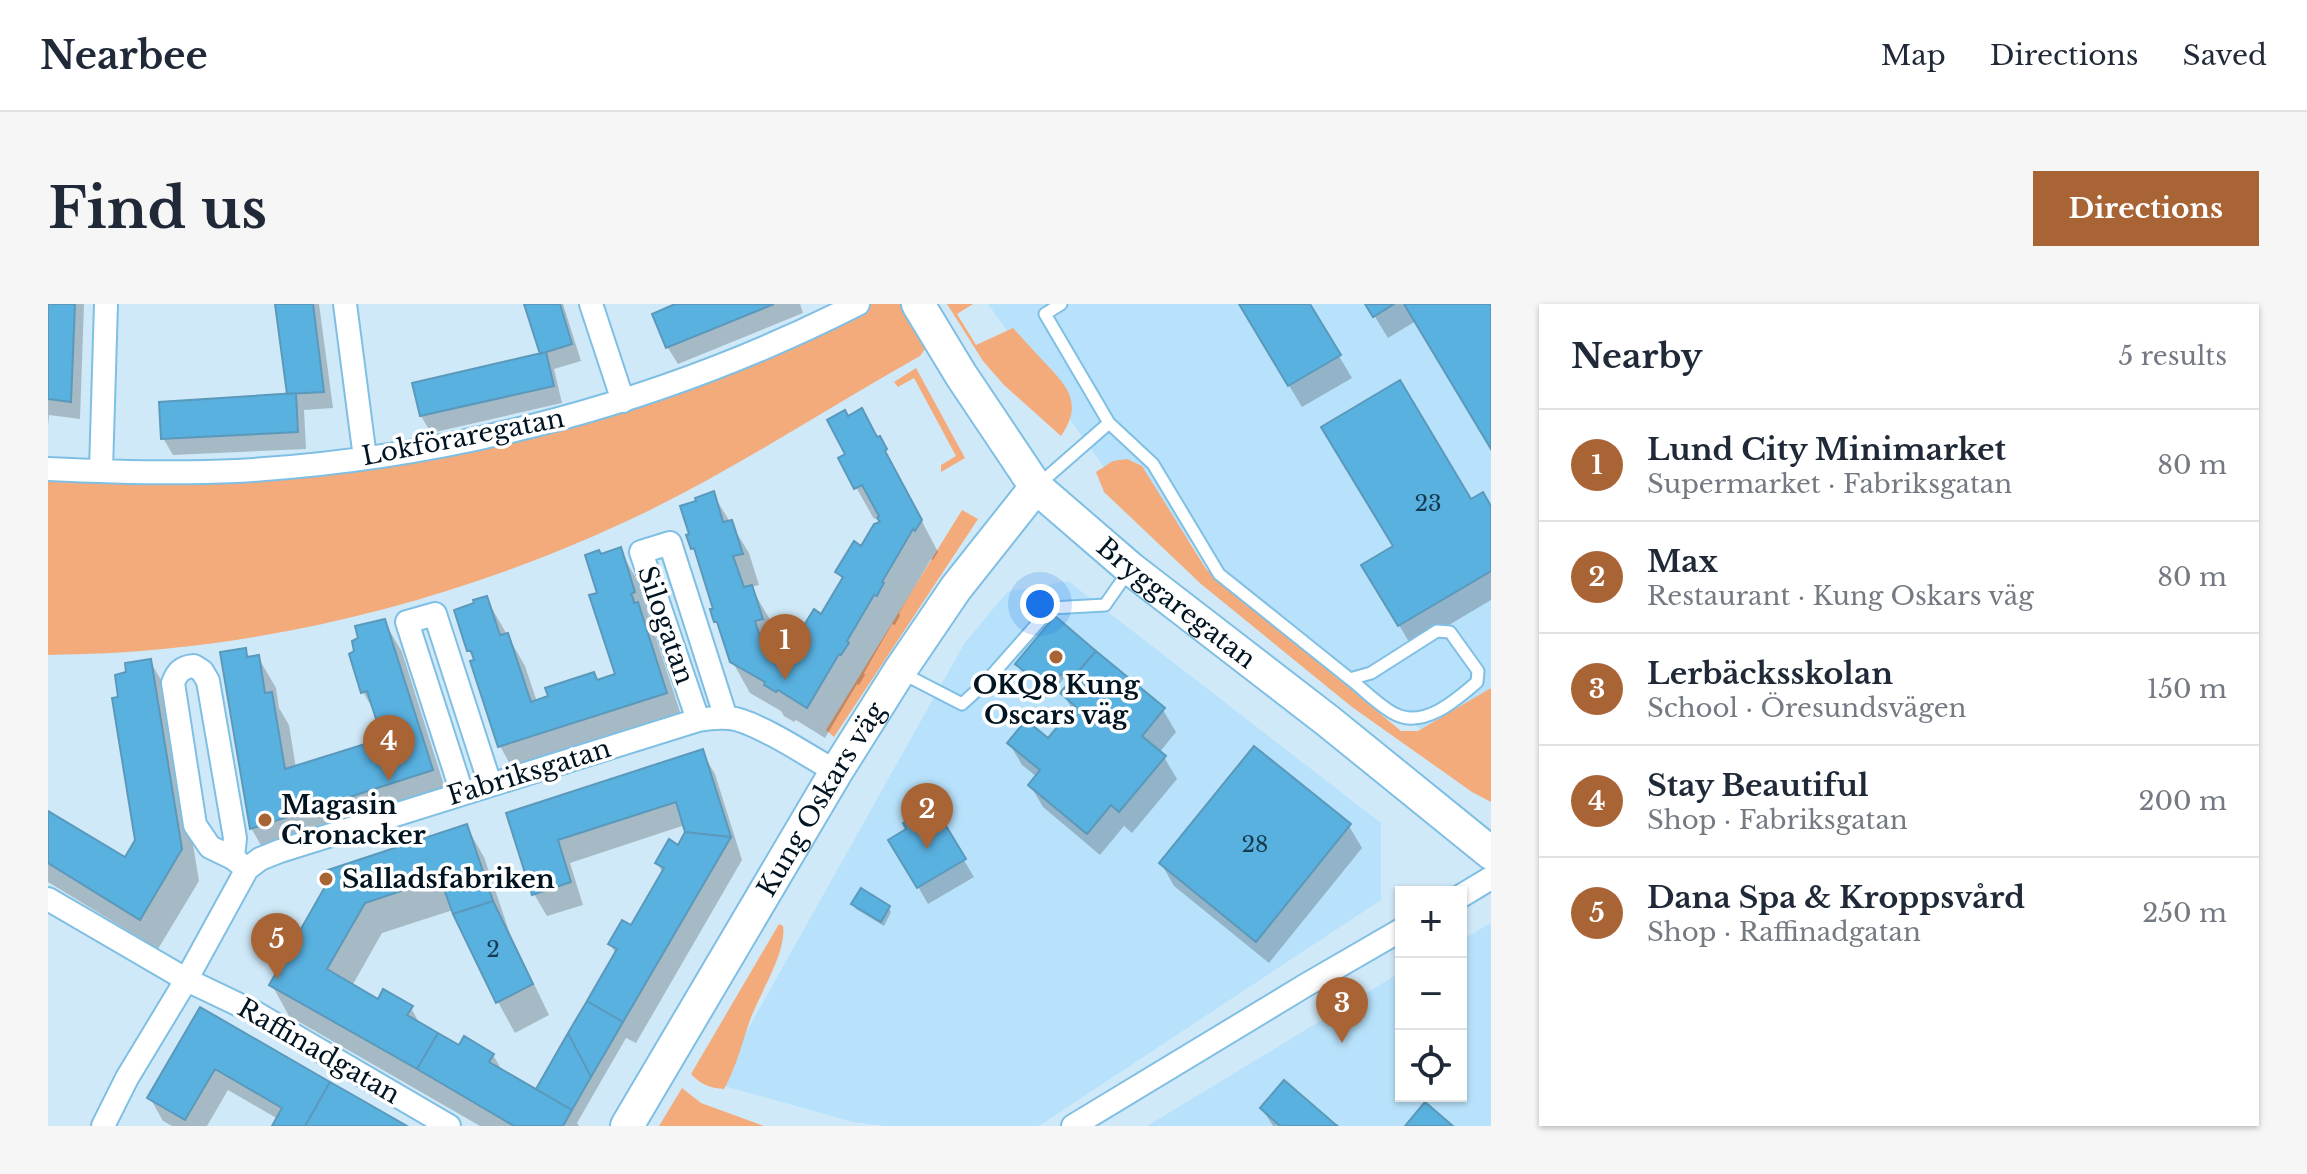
<!DOCTYPE html>
<html lang="en">
<head>
<meta charset="utf-8">
<style>
  :root { --surface:#fff; --page:#f6f6f7; --text:#1f2937; --muted:#747a83; --line:#e0e1e3; --accent:#a86434 }
  body { margin:0; font-family:"Libre Baskerville",serif; background:var(--page); color:var(--text) }
  .controls { position:absolute; right:24px; bottom:24px; display:grid; overflow:hidden; border-radius:0px; box-shadow:0 2px 6px #0004 }
  .controls button { width:72px; height:72px; display:grid; place-items:center; padding:0; border:0; border-bottom:2px solid var(--line); background:var(--surface); color:var(--text); font:40px sans-serif }
  .you { position:absolute; left:992px; top:300px; width:28px; height:28px; margin:-20px; border:6px solid #fff; border-radius:50%; background:#1a73e8; box-shadow:0 0 0 12px #1a73e833 }
  .badge { display:grid; place-items:center; width:52px; height:52px; border-radius:50%; background:var(--accent); color:#fff; font-size:26px; font-weight:700 }
  .pin { position:absolute; translate:-50% -66px; filter:drop-shadow(0 2px 4px #0008) }
  .pin::after { content:''; position:absolute; top:42px; width:28px; height:24px; background:inherit; clip-path:polygon(0 0,100% 0,50% 100%) }
  .list { margin:0; padding:0; list-style:none }
  h2 { display:flex; justify-content:space-between; align-items:center; height:104px; margin:0; padding:0 32px; font-size:34px }
  h2 small { font-size:26px; font-weight:400; color:var(--muted) }
  .list li { display:grid; grid-template-columns:52px 1fr auto; gap:24px; align-items:center; box-sizing:border-box; height:112px; padding:0 32px; border-top:2px solid var(--line) }
  .list b { display:block; font-size:30px; white-space:nowrap }
  .list p { margin:0; font-size:26px; white-space:nowrap; color:var(--muted) }
  .list em { font-size:26px; font-style:normal; color:var(--muted) }
  .icon { flex:none; width:44px; height:44px; fill:none; stroke:currentColor; stroke-width:2; stroke-linecap:round; stroke-linejoin:round }
  .map { position:relative; flex:none; width:1443px; height:822px; overflow:hidden; border-radius:0px }
  header { display:flex; align-items:center; gap:48px; box-sizing:border-box; height:112px; padding:0 40px; background:var(--surface); border-bottom:2px solid var(--line) }
  header strong { font-size:38px }
  nav { display:flex; gap:44px; margin-inline-start:auto; font-size:28px }
  .intro { display:flex; align-items:center; justify-content:space-between; box-sizing:border-box; height:192px; padding:0 48px }
  h1 { margin:0; font-size:56px }
  .button { padding:20px 36px; border-radius:0px; background:var(--accent); color:#fff; font-size:28px; font-weight:700 }
  main { display:flex; gap:48px; padding:0 48px }
  aside { flex:1; background:var(--surface); border-radius:0px; box-shadow:0 2px 6px #0004 }
  .map>svg:first-child { display:block }
  .built { fill:#b8e2fb }
  .green { fill:#f3ab7c }
  .shadow { fill:#0003 }
  .building { fill:#59b1e0; stroke:#5a99bb; stroke-width:2 }
  .lines { fill:none; stroke-linecap:round; stroke-linejoin:round }
  .lane-casing { stroke:#7fbfe3; stroke-width:15 }
  .street-casing { stroke:#7fbfe3; stroke-width:26 }
  .secondary-casing { stroke:#7fbfe3; stroke-width:36 }
  .lane { stroke:#fff; stroke-width:11 }
  .street { stroke:#fff; stroke-width:22 }
  .secondary { stroke:#fff; stroke-width:32 }
  .poi-dot { fill:#a86434; stroke:#fff; stroke-width:3 }
  .labels { text-anchor:middle; stroke-width:7; stroke-linejoin:round; paint-order:stroke }
  .number-label { font-size:22px; fill:#163b51 }
  .street-label { font-size:26px; fill:#001421; stroke:#fff }
  .poi-label { font-size:26px; font-weight:bold; fill:#001421; stroke:#fff; text-anchor:start }
</style>
</head>
<body>
<header>
<strong>Nearbee</strong>
<nav><a>Map</a><a>Directions</a><a>Saved</a></nav>
</header>
<div class="intro"><h1>Find us</h1><a class="button">Directions</a></div>
<main>
<div class="map">
<svg width="1443" height="822" viewBox="0 0 1443 822">
  <rect width="100%" height="100%" fill="#d0e9f8"/>
  <!-- built -->
  <path class="built" d="M940,0H1443V483L1063,173Z
    M1020,277L1333,519V596L991,822H835L805,818L676,782L682,757L916,340L959,288Z
    M1441,620L1443,621V822H1099L1353,668V792H1413V636Z"/>
  <!-- green -->
  <path class="green" d="M810,0H870L888,30L872,52C781,103 692,162 598,208C447,281 282,329 115,345C77,349 38,350 0,351V165L187,167L563,101Z
    M899,0H925L909,10L928,41L965,24C976,36 988,49 999,61C1022,85 1034,101 1013,132L956,81L935,57Z
    M868,64L917,154L893,168V161L908,152L866,74L850,83L846,78Z
    M1079,155L1094,162L1158,265L1353,427H1370L1443,384V498L1424,488L1304,403L1153,280L1056,188L1048,168L1065,157Z
    M914,206L930,215L786,433L778,426Z
    M731,620L735,622C739,648 711,691 702,716C694,739 688,764 676,785C662,784 652,780 643,770Z
    M634,784L653,799L716,822H611Z"/>
  <!-- shadow -->
  <path class="shadow" d="M0,0H36L32,115L1,111L0,122Z
    M229,0H271L285,104L256,106L258,145L125,151L115,134L241,92Z
    M478,0H515L533,57L506,65L514,99L383,129L373,112L494,51Z
    M633,0H752L755,9L630,60L620,44L606,11Z
    M1192,0H1260L1304,74L1254,103Z
    M1319,0H1443V142L1368,17L1340,34Z
    M800,115L831,135L890,248L885,256L883,255L851,309L852,312L849,317L847,321L844,320L816,369L817,371L811,381L809,380L777,434L748,416L746,418L736,412L733,407L702,389L684,357L674,328L668,318L667,306L651,256L645,244L665,190L701,249L711,281L703,283L721,314L732,348L739,352L751,351L755,345L750,336L774,313L795,277L790,268L814,245L834,220L830,213L826,215L792,155L800,150Z
    M1443,206V296L1364,343L1316,262Z
    M572,246L589,276L603,319L601,320L607,331L636,420L469,473L452,442L428,358L421,347L438,294L477,362L489,398L569,372L551,290Z
    M1007,315L1115,406L1128,428L1111,449L1116,453L1129,475L1084,529L1076,522L1052,551L995,503L982,481L989,473L974,461L961,439L1000,437L1025,407L1015,389L1023,379L1017,373L1002,390L972,365L970,360Z
    M336,317L354,348L401,497L221,555L203,524L197,346L202,354L210,353L228,384L231,404L241,421L248,464L333,444V425L329,412L315,388Z
    M102,357L120,388L151,577L110,645L0,578V509L77,556L89,536L72,395Z
    M654,448L667,470L694,556L588,739L578,734L529,819L531,822H432L241,712L224,681L280,582L418,522L436,553L462,630L501,711L467,729L450,698L405,606L334,629L304,682L331,697L363,704L373,722L411,743L445,751L455,768L493,790L490,785L568,650L562,640L584,624L615,569L609,559L630,543L640,528L637,521L522,559L535,601L499,612L486,590L460,511Z
    M888,510L926,573L880,600L843,536Z
    M1301,522L1314,544L1221,659L1126,582L1113,559Z
    M805,600L840,603L843,608L836,622L808,605Z
    M153,706L355,822H226L230,815L180,786L159,822H124L115,817L102,794Z
    M1214,805L1287,822H1225Z"/>
  <!-- building -->
  <path class="building" d="M0,0H27L23,98L0,95Z
    M227,0H265L276,88L239,90Z
    M476,0H512L524,40L492,50Z
    M627,0H726L618,44L604,10Z
    M1191,0H1262L1293,51L1240,82Z
    M1317,0H1346L1325,13Z
    M1356,0H1443V145Z
    M498,48L506,82L372,112L364,79Z
    M1352,76L1423,195L1435,188L1443,202V267L1350,322L1313,261L1345,242L1273,123Z
    M248,89L250,128L113,135L111,98Z
    M814,104L829,133L832,132L839,145L837,147L874,216L867,227L865,225L834,278L836,279L832,286L829,292L826,291L799,337L801,339L793,351L791,350L759,404L730,386L728,388L721,384L716,381L717,378L682,358L669,318H666L664,312L662,305H665L646,244L643,245L638,231L641,230L632,202L648,197L647,194L666,187L675,218L684,216L695,250L685,252L696,283L704,281L715,315L707,317L712,333L739,350L750,349L755,341L747,336L766,305L773,310L795,273L787,268L806,237L813,242L826,220L832,218L829,214L831,212L814,181L806,185L790,154L797,150L779,116L797,106L800,112Z
    M573,243L587,288L583,290L585,294L586,299L590,298L619,389L450,443L422,357L426,356L423,347H419L406,306L426,299L425,296L439,292L452,331L460,329L483,398L500,392L497,384L546,368L549,376L567,370L541,291L549,289L537,251L551,246L553,250Z
    M1007,312L1048,347L1022,377L1013,370L999,386L967,360Z
    M337,315L385,466L202,525L172,348L198,344L199,353L211,351L217,389L224,388L237,465L317,440L319,446L331,443L325,426L331,424L319,387L313,389L301,350L306,347L304,337L310,334L307,322Z
    M1048,347L1117,404L1094,432L1118,452L1071,508L1063,501L1039,530L980,481L992,466L959,439L978,416L1000,434L1027,402L1012,389Z
    M103,355L134,545L92,616L0,559V507L77,553L87,536L64,394L70,393L67,371L78,368L77,359Z
    M1206,442L1303,520L1208,638L1111,559Z
    M655,445L683,533L637,528L628,498L510,536L523,578L484,591L458,509Z
    M889,507L918,555L869,584L840,536L858,525L855,519L861,515L867,512L870,518Z
    M419,520L445,597L405,610L392,574L317,599L279,665L330,695L335,685L365,702L359,711L390,729L369,765L221,681L278,581L274,568Z
    M637,528L683,533L575,718L539,697L569,645L560,640L574,616L583,621L616,564L607,559L621,535L630,541Z
    M813,584L842,602L833,618L803,600Z
    M445,597L485,680L448,699L405,610Z
    M539,697L575,718L543,773L520,729Z
    M152,703L282,778L257,822H224L234,804L167,765L137,816L99,794Z
    M390,729L411,741L416,732L446,750L441,758L524,806L515,822H466L369,765Z
    M520,729L543,773L524,806L488,785Z
    M1236,776L1288,821L1290,822H1232L1212,804Z
    M282,778L298,787L359,822H257Z
    M1377,798L1405,822H1357Z"/>
  <g class="lines">
    <defs>
      <path id="lane" d="M1061,119L1105,160L1171,270L1302,375L1323,369L1389,327L1402,328L1430,367L1429,378C1408,396 1376,425 1347,410C1332,403 1315,385 1302,375
        M990,181L1061,119L997,10L1013,0
        M852,368L914,400L937,379L1003,304L1057,301L1080,268"/>
      <path id="street" d="M297,0L317,154
        M543,0L575,97
        M0,165C62,168 125,170 188,167C404,155 617,98 810,0
        M53,166L58,0
        M650,416L593,248L622,239L678,414
        M414,489L359,318L387,310L442,480
        M185,554L162,543L147,521L125,379C129,368 134,363 146,362L154,367L160,377L187,534L185,554L199,565
        M1413,592L1443,574
        M0,595L139,676L206,708L401,822
        M55,822L79,774L137,678L199,565L212,555L232,547L650,416C661,414 671,413 682,414C708,417 764,454 788,468
        M1025,822L1258,681L1353,626"/>
      <g id="secondary">
        <path id="s1" d="M870,0L913,71L988,183L1083,265L1280,417L1443,549"/>
        <path id="s2" d="M579,822L788,468L851,368L908,284L988,183"/>
      </g>
    </defs>
    <!-- lane casing -->
    <use href="#lane" class="lane-casing"/>
    <!-- street casing -->
    <use href="#street" class="street-casing"/>
    <!-- secondary casing -->
    <use href="#secondary" class="secondary-casing"/>
    <!-- lane -->
    <use href="#lane" class="lane"/>
    <!-- street -->
    <use href="#street" class="street"/>
    <!-- secondary -->
    <use href="#secondary" class="secondary"/>
  </g>
  <!-- markers -->
  <g class="poi-dot">
    <circle cx="1008" cy="353" r="8"/>
    <circle cx="217" cy="516" r="8"/>
    <circle cx="278" cy="575" r="8"/>
  </g>
  <g class="labels">
    <!-- number labels -->
    <g class="number-label">
      <text x="1380" y="207">23</text>
      <text x="1207" y="548">28</text>
      <text x="445" y="653">2</text>
    </g>
    <!-- street labels -->
    <g class="street-label">
      <text transform="translate(415 133) rotate(-11)" y="9">Lokföraregatan</text>
      <text dy="9" stroke="none"><textPath href="#s1" startOffset="400">Bryggaregatan</textPath></text>
      <text transform="translate(618 321) rotate(71)" y="9">Silogatan</text>
      <text transform="translate(481 468) rotate(-17)" y="9">Fabriksgatan</text>
      <text dy="9" stroke="none"><textPath href="#s2" startOffset="380">Kung Oskars väg</textPath></text>
      <text transform="translate(271 747) rotate(30)" y="9">Raffinadgatan</text>
    </g>
    <!-- poi labels -->
    <g class="poi-label">
      <text x="1008" y="390" text-anchor="middle">OKQ8 Kung<tspan x="1008" dy="30">Oscars väg</tspan></text>
      <text x="233" y="510">Magasin<tspan x="233" dy="30">Cronacker</tspan></text>
      <text x="294" y="584">Salladsfabriken</text>
    </g>
  </g>
</svg>
<div class="controls">
<button>+</button>
<button>−</button>
<button><svg class="icon" aria-label="locate" viewBox="0 0 24 24"><circle cx="12" cy="12" r="6"/><path d="M12 2v4M12 18v4M2 12h4M18 12h4"/></svg></button>
</div>
<div class="you"></div>
<div class="pin badge" style="left:737px;top:376px">1</div>
<div class="pin badge" style="left:879px;top:545px">2</div>
<div class="pin badge" style="left:1294px;top:739px">3</div>
<div class="pin badge" style="left:341px;top:477px">4</div>
<div class="pin badge" style="left:229px;top:675px">5</div>
</div>
<aside>
<h2>Nearby<small>5 results</small></h2>
<ul class="list">
<li><span class="badge">1</span><div><b>Lund City Minimarket</b><p>Supermarket · Fabriksgatan</p></div><em>80 m</em></li>
<li><span class="badge">2</span><div><b>Max</b><p>Restaurant · Kung Oskars väg</p></div><em>80 m</em></li>
<li><span class="badge">3</span><div><b>Lerbäcksskolan</b><p>School · Öresundsvägen</p></div><em>150 m</em></li>
<li><span class="badge">4</span><div><b>Stay Beautiful</b><p>Shop · Fabriksgatan</p></div><em>200 m</em></li>
<li><span class="badge">5</span><div><b>Dana Spa &amp; Kroppsvård</b><p>Shop · Raffinadgatan</p></div><em>250 m</em></li>
</ul>
</aside>
</main>
</body>
</html>
